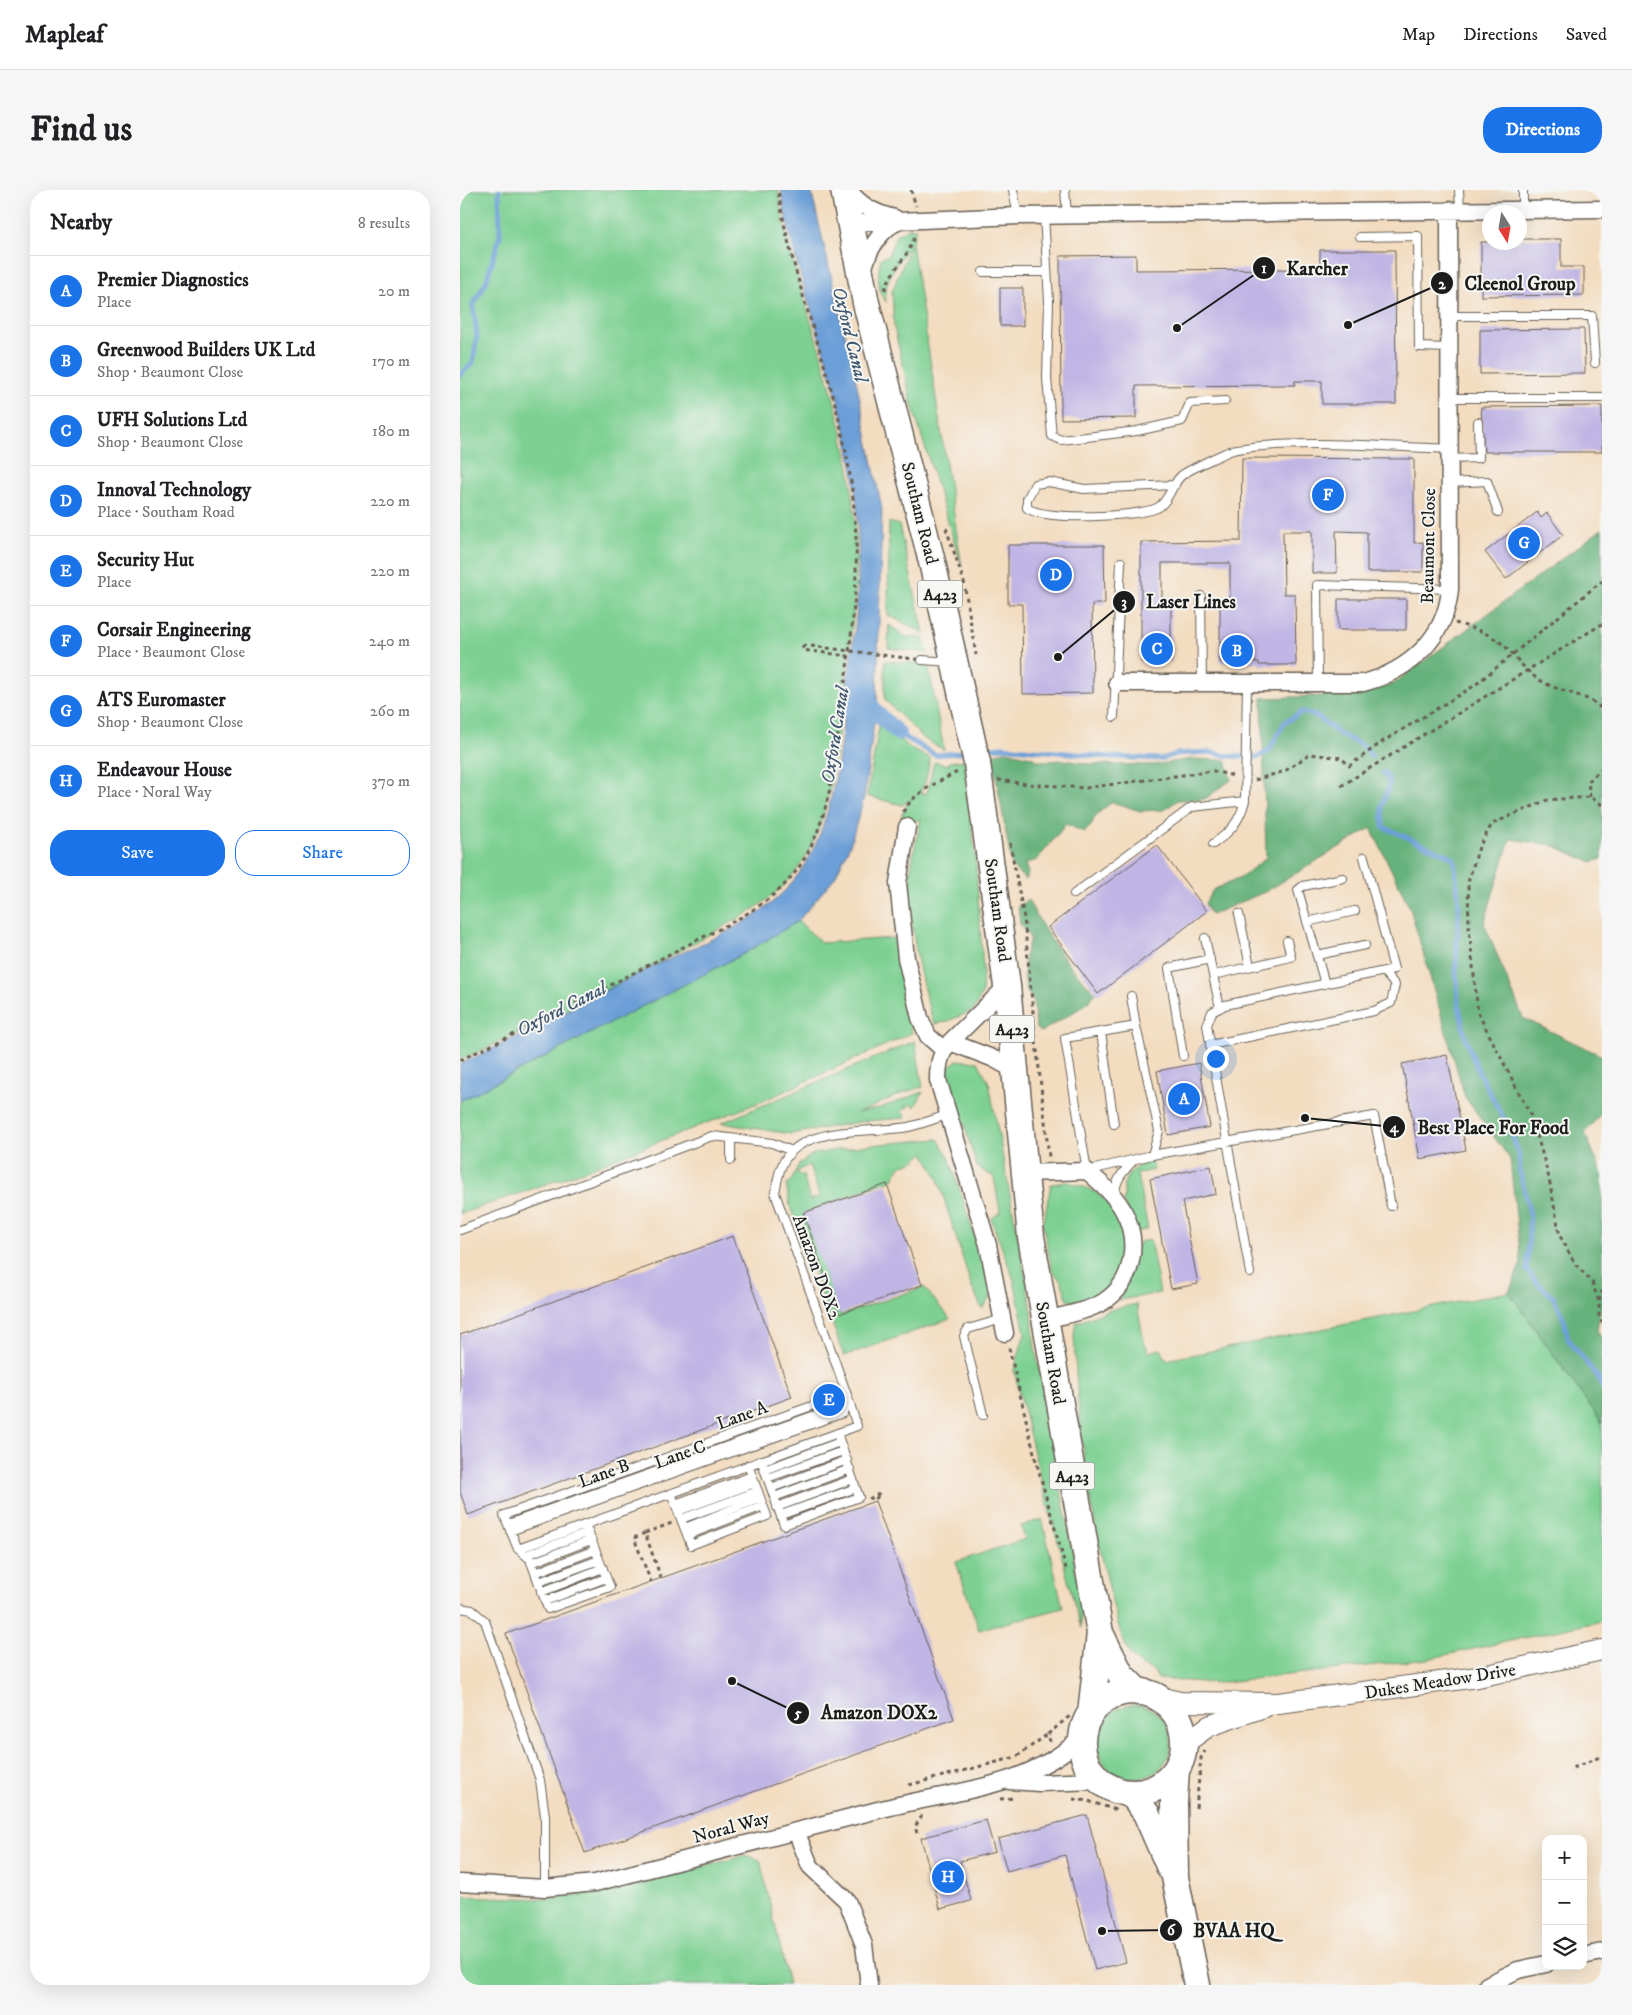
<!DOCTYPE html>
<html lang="en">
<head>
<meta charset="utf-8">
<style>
  :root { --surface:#fff; --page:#f6f6f6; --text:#202124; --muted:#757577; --line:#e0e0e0; --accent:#1a73e8 }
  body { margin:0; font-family:"IM FELL DW Pica",serif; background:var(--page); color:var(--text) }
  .controls { position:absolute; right:15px; bottom:15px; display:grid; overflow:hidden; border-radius:10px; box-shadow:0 5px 20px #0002 }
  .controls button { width:45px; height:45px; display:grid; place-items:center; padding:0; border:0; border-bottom:1px solid var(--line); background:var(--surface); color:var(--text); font:25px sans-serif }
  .compass { position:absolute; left:1022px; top:15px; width:45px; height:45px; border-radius:50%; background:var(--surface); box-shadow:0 5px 20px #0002; rotate:169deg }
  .you { position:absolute; left:755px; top:868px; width:18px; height:18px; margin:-12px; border:4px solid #fff; border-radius:50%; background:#1a73e8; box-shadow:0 0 0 8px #1a73e833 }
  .badge { display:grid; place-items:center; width:32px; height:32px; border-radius:50%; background:var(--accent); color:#fff; font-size:16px; font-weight:700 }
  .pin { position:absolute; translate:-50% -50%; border:2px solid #fff; box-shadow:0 1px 5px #0006 }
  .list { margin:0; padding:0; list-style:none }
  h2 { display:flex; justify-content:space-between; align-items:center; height:65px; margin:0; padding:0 20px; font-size:21px }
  h2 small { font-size:16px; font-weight:400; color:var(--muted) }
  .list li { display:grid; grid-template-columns:32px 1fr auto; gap:15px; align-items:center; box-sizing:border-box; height:70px; padding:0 20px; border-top:1px solid var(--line) }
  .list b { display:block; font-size:19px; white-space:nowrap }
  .list p { margin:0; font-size:16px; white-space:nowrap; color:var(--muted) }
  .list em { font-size:16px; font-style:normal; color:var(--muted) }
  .actions { display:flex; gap:10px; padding:15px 20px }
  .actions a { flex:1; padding:11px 0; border:1px solid var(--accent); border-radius:20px; text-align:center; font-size:18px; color:var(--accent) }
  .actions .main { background:var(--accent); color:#fff }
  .icon { flex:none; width:28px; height:28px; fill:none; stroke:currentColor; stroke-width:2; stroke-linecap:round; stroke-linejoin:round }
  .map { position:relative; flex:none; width:1142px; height:1795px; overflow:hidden; border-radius:20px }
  header { display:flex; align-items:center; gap:30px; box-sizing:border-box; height:70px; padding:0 25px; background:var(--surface); border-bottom:1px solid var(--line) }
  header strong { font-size:24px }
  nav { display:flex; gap:28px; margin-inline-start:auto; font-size:18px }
  .intro { display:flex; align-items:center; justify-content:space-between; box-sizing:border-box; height:120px; padding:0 30px }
  h1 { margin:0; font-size:35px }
  .button { padding:12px 22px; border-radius:20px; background:var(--accent); color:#fff; font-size:18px; font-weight:700 }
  main { display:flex; gap:30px; padding:0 30px }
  aside { flex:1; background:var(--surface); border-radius:20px; box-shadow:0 5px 20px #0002 }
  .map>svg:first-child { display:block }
  .green { fill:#7dd092; stroke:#4c7657; fill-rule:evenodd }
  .forest { fill:#66b27c; stroke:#41674c }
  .water { fill:#6c9fd7; stroke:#445e7a }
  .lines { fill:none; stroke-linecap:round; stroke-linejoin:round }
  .stream { stroke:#6c9fd7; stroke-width:5 }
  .canal { stroke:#6c9fd7; stroke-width:16 }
  .building { fill:#c0b5e4 }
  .service-casing { stroke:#675f55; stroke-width:10 }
  .minor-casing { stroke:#675f55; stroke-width:19 }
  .tertiary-casing { stroke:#675f55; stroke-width:22 }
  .trunk-casing { stroke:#675f55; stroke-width:29 }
  .path { stroke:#675f55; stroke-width:3; stroke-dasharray:4 4; stroke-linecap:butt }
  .service { stroke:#fff; stroke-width:8 }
  .minor { stroke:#fff; stroke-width:16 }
  .tertiary { stroke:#fff; stroke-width:20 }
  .trunk { stroke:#fff; stroke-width:26 }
  .path-bridge { stroke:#675f55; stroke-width:3; stroke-dasharray:4 4; stroke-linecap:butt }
  .labels { text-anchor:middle; stroke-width:4; stroke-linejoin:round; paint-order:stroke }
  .shield { fill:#f6f6f2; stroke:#5d5d5c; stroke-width:1 }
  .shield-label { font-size:16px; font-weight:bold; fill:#1c1c1c }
  .street-label { font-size:18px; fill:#1c1c1c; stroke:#f6f6f2 }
  .water-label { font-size:19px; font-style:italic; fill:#405770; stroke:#f6f6f2 }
  .leader { fill:none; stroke:#1c1c1c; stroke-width:2 }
  .callout-dot { fill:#1c1c1c; stroke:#f6f6f2; stroke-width:2 }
  .mark-label { font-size:15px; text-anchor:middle; font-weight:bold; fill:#fff }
  .callout-label { font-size:19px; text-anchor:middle; font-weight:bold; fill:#1c1c1c; stroke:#f6f6f2; stroke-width:4; stroke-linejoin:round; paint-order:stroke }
</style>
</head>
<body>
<header>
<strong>Mapleaf</strong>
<nav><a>Map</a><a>Directions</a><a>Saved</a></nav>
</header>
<div class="intro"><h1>Find us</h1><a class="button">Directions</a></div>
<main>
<aside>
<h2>Nearby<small>8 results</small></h2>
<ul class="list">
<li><span class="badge">A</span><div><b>Premier Diagnostics</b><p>Place</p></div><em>20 m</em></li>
<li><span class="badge">B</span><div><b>Greenwood Builders UK Ltd</b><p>Shop · Beaumont Close</p></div><em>170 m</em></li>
<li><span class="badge">C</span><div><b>UFH Solutions Ltd</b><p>Shop · Beaumont Close</p></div><em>180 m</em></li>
<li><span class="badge">D</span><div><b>Innoval Technology</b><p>Place · Southam Road</p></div><em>220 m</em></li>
<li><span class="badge">E</span><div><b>Security Hut</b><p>Place</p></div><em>220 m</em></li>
<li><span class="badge">F</span><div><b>Corsair Engineering</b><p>Place · Beaumont Close</p></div><em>240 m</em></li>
<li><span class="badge">G</span><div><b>ATS Euromaster</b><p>Shop · Beaumont Close</p></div><em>260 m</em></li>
<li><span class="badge">H</span><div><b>Endeavour House</b><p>Place · Noral Way</p></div><em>370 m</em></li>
</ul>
<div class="actions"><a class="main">Save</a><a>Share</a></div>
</aside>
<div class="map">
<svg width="1142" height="1795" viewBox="0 0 1142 1795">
  <rect width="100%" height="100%" fill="#f6f6f2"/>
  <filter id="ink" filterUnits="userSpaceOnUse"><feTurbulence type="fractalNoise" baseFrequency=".02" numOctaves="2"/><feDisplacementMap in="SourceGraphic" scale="10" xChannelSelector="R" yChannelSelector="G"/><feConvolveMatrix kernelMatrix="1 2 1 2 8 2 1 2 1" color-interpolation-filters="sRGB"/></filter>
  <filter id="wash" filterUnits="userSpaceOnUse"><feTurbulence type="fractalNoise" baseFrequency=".0096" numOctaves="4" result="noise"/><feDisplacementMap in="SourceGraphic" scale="20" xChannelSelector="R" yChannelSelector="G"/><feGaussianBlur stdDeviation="1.12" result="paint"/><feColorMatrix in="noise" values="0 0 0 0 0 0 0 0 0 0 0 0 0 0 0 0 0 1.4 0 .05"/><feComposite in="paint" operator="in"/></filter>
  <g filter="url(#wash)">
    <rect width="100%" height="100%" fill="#f3dcbf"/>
    <!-- green -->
    <path class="green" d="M0,0H318C331,87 367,167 384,253C391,285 395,318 396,351C398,412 387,475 379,536C373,591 364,657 322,697C297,721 264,736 234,753C158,795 79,834 0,870Z
      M449,38L456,39L452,53L502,377L452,215L434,137L432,101L451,55C438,71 423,91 426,112C416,101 418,82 421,68L428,66L436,45Z
      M429,332L439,335L464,443L428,425Z
      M429,435L446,447L463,448L468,463L428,458Z
      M425,471L468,474L484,560L463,548L425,510Z
      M420,530L451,559L470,568L466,590L460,603H467L474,572L489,575V572L504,570L515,662L523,779L522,803L514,820L486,832L474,834C461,796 450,738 450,698C449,675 457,651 461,629L455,631L441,626L448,612L454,607L442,615L407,606Z
      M338,731L362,753L434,748L452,843L303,911L118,983L0,1024V911L285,763Z
      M455,851L463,897C440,902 419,915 397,923L420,918L463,902L455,917L451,914L442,921L446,928L405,931L331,944L261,933Z
      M497,870L518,872L529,893L572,1122L574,1152L621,1410V1438L575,1267L554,1180L565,1143L554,1090L531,1029L540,1022L534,987L517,977L487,878Z
      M478,949L489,967L533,1104L522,1119L511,1095L477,986L464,963L453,972L440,976L433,989L343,1023L381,1125L464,1097L490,1129L384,1166L330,1016L326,994L331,991L339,974L353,964L408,955ZM349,975L360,1007L350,1010L343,985L339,986L337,981Z
      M691,970L694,980L677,984L688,1039L677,1042L663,1011C666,1005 663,1001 664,995C667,981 680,974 691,970Z
      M608,992C623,996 635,1000 646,1011C682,1049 665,1113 608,1111L601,1091L592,1080L583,1035L591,994Z
      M690,1050L700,1103L660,1110L679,1052Z
      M1049,1102L1142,1233V1431L967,1469L757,1493L698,1489L694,1481C683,1476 674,1472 668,1461C657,1438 652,1409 646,1384C627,1306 617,1225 614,1144L616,1133L653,1119L677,1114L684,1152L689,1162L701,1159L706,1170Z
      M582,1329L603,1418L519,1440L496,1372L565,1349L561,1336Z
      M637 1552a37 37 0 1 1 74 0a37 37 0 1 1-74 0Z
      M286,1665L300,1670L329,1795H0V1706L85,1709L166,1698Z"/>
    <!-- forest -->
    <path class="forest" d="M1142,339V669L1130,672L1092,655L1050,649L1024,733L1063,828L1142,866V922L1125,943L1142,984V1112L1137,1140L1142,1149V1233L1049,1102L1061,1073L1050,969L1005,907L950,718L911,638L807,701L751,725L745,713L753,700L780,688L806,668L802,508L895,505L932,495Z
      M546,561L571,567L579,571L605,570L628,574L694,575L731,569L766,570L771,590L745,609L718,610L704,620L680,621L652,612L636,625L630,637L624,642L606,634L577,670L565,674L568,683L566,690L552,677L532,564Z
      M568,710C585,743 608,778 636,803L625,815L581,842L576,838L573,809L567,802L564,786L565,766L570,748L560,734L558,716Z"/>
    <!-- water -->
    <path class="water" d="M321,0H351L397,195L422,319L417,511L404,608L390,655L375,687L338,731L285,763L0,911V874C63,845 124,811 186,780C228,758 280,741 316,709C375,657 379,567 387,495C390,468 396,440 397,413C400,358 399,303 387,249C370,165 334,86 321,0Z"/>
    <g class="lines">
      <!-- stream -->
      <path class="stream" d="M0,185L13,173L17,145L13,115L26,92L40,46L39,0
        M438,543L475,565L507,562
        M522,559L542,557L649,567L702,569L717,564L748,562L769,566L798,567L809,561L824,533L842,522L855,525L881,545L905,557L912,567
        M923,582L930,592L922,616L923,637L994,668L999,715L996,779L998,810L1005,847L1019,883L1050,940L1059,964L1060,982L1070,1025L1067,1080L1076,1092L1093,1107L1104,1129L1108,1149L1139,1189L1142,1196"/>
      <!-- canal -->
      <path class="canal" d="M403,504L416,522L438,543"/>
    </g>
    <g id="blocks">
      <!-- building -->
      <path class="building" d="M1060,49H1101V77H1124V105L1021,106V52H1060Z
        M860,60H935L936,214H862V191H835V195L676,196V228L601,229L600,66L676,65V80L840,79L860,78Z
        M540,98H563V136H540Z
        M1124,139L1125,183L1020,184V140Z
        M1142,216V262H1024L1021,217Z
        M782,268L954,269V353L963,352V382H907V342L876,341L877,383H852V341H823L824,404H835L836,475H799V472H760V412H770V373H702V412H711V472H681V352L781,351Z
        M1077,322L1081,328L1087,323L1103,345L1046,389L1025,362Z
        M548,355H644L645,414H632L633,503L563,504L562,414H548Z
        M878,409H946V440H878Z
        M697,655L747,721L638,804L588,737Z
        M987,865L1006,960L960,969L942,874Z
        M739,873L750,937L708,945L697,881Z
        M751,976L756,1004L722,1011L738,1094L711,1099L690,989Z
        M427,994L462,1095L379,1124L343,1023Z
        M273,1046L332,1207L8,1325L0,1302V1145Z
        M415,1311L494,1529L125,1663L46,1444Z
        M627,1625L666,1772L635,1780L605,1665L547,1681L538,1649Z
        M526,1630L535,1662L500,1671L511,1711L480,1719L461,1648Z"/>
    </g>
  </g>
  <g filter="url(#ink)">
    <use href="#blocks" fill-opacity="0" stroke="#675f55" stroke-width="1"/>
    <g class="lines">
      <defs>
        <path id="service" d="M553,0L558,26
          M605,0L607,25
          M999,0L1000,20
          M1063,0V19
          M584,25L589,111L587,188L592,246L601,250L677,241L722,231L730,213L765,211
          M900,47L958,46L959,157L989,158
          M523,82H587
          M989,126H1132L1135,173
          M989,208H1142
          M990,269L1019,268L1018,232
          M990,293L1027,291L1038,322
          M715,295L624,299L589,292L575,294L567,309V318C584,331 677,327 697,318C709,312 712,293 722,285C729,280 769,260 777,259C844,249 922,257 990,259
          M741,406L742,494
          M462,470L491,472
          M858,494L857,395L990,399
          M654,527L661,372
          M753,654C770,642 779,633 785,611L787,494
          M614,704L732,617L785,611
          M779,724L790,776
          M847,732L895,721
          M745,748L760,818
          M857,765L905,755
          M754,785L831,767L827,751
          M865,794L838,700L843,696L883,688
          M671,806L676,836
          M641,842L654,934
          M750,855L914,821L931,813L935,795L924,782
          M723,866L709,778L750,769
          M692,965L699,941L676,836L605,848L627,981L692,965L914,926L931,1016
          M271,970V948
          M655,1005C655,989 664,981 674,970
          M0,1040L252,946L312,953L332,961
          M790,1083L747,835L752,822L765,815L934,779L904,667
          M387,1205L371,1215L352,1216L44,1325L58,1359L397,1236L387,1205L315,1003C318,987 320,972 332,961C358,936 415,943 448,937C462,934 475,929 489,924
          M523,1225L504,1146L508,1139L542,1129
          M301,1270L324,1335L399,1307L377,1243
          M304,1280L380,1252
          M307,1288L383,1261
          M311,1298L387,1270
          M211,1303L231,1355L307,1326L288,1275
          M314,1307L390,1279
          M215,1314L292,1286
          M317,1317L393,1289
          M218,1321L295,1293
          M321,1325L396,1298
          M221,1329L298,1301
          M48,1334L378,1217L385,1208
          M225,1338L300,1308
          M50,1341L383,1223L387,1207
          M228,1345L303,1316
          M58,1359L70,1369L88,1419L150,1397L125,1334
          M66,1365L129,1342
          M71,1373L131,1350
          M75,1383L135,1360
          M79,1392L139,1370
          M81,1402L143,1378
          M85,1411L146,1388
          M0,1418L12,1420L25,1431L80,1590L85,1626V1698"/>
        <path id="minor" d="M389,0C400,16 416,24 435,28
          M389,33L558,26L1142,19
          M403,82C407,62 420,38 440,31
          M657,493H903C949,481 986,448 990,399L989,20
          M447,637L438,693L446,768L460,828L468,846L484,860
          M490,852L532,868L556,881
          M566,983L627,981C641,993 654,1004 663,1020C680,1051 674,1093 643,1112C626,1122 604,1125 585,1130
          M545,1143L528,1055L478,890C478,874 480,864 490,852L547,796
          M549,1591L579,1593L639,1591
          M336,1641L350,1676L387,1711L404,1755L409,1795
          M0,1693L85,1698L135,1693C230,1669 324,1644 418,1620C489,1601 566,1600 622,1547
          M1123,1766L1142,1762
          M1027,1795L1058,1780L1086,1774"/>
        <path id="tertiary" d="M697,1507L721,1512L818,1513L1018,1487L1142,1460
          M724,1554L749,1536L804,1517"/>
        <path id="trunk" d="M384,0L406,113L472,372L517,573L547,796L571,1047L640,1443L631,1523
          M640,1443L661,1485L678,1502
          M622 1552a51 51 0 1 1 102 0a51 51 0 1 1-102 0Z
          M716,1580L714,1611L715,1687L737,1795
          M667,1603L674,1607L686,1623L710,1678"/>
      </defs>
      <!-- service casing -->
      <use href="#service" class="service-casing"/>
      <!-- minor casing -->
      <use href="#minor" class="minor-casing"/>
      <!-- tertiary casing -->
      <use href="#tertiary" class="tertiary-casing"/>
      <!-- trunk casing -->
      <use href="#trunk" class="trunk-casing"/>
      <!-- path -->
      <path class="path" d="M451,0L456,16
        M425,100C431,79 451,65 455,44
        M486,338L504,392L516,465
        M995,433C1011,437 1028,443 1041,453C1056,465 1065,483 1083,492C1102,503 1125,503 1142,519
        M343,455V460L388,466
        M538,590L567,594L625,598L753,581L774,586
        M795,590L825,581L850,564L882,568L889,576L922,552L1014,496L1142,391
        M881,596L1142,434
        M1130,607L1128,592L1142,578
        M1142,615L1130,607L1087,610L1032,634L1019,657L1008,692L1009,738L1018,823L1072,928L1088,984L1100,1046L1115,1074L1132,1092L1139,1112V1127L1142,1133
        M443,622C455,601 479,592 499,581
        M550,653L564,728L575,843L589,967
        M0,870C69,838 137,802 204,767C243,746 290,728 322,697C364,657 373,591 379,536C387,475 398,412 396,351C395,318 391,285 384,253C367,167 331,87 318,0
        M1139,1111L1142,1101
        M549,1158L575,1267L607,1382
        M409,1309L420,1303L415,1310
        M185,1343L174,1348L191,1392
        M201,1388L185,1343L212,1333
        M590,1552L588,1544L611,1525
        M1113,1578L1142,1566
        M449,1595L556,1567L588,1544
        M540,1609L554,1608
        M613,1609L628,1611L656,1620
        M736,1618L741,1568L745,1561
        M457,1643L455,1637L462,1625"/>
      <!-- service -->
      <use href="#service" class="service"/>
      <!-- minor -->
      <use href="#minor" class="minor"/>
      <!-- tertiary -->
      <use href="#tertiary" class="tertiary"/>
      <!-- trunk -->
      <use href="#trunk" class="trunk"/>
      <!-- path-bridge -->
      <path class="path-bridge" d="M343,455L462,470"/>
    </g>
  </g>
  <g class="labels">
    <!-- shield labels -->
    <g class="shield">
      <rect x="457.5" y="390.5" width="45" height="27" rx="4"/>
      <rect x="529.5" y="825.5" width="45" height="27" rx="4"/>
      <rect x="589.5" y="1272.5" width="45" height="27" rx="4"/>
    </g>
    <g class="shield-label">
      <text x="480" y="410">A423</text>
      <text x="552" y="845">A423</text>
      <text x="612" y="1292">A423</text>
    </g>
    <!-- street labels -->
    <g class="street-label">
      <text transform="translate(460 323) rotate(76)" y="6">Southam Road</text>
      <text transform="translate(968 356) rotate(-89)" y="6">Beaumont Close</text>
      <text transform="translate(538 720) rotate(82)" y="6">Southam Road</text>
      <text transform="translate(357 1077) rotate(70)" y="6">Amazon DOX2</text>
      <text transform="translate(591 1163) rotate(80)" y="6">Southam Road</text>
      <text transform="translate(282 1225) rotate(-20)" y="6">Lane A</text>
      <text transform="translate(220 1264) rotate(-20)" y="6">Lane C</text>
      <text transform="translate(144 1283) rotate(-20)" y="6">Lane B</text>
      <text transform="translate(980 1491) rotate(-9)" y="6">Dukes Meadow Drive</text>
      <text transform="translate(271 1637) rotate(-15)" y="6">Noral Way</text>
    </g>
    <!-- water labels -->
    <g class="water-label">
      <text transform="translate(391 144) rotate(76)" y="7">Oxford Canal</text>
      <text transform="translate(374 545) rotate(-81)" y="7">Oxford Canal</text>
      <text transform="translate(101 818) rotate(-27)" y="7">Oxford Canal</text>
    </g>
  </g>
  <!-- callouts -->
  <path class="leader" d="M717 138L804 78M888 135L982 93M598 467L664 412M845 928L934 937M272 1491L338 1523M642 1741L711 1740"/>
  <g class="callout-dot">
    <circle cx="717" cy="138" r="5"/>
    <circle cx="888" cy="135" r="5"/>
    <circle cx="598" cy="467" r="5"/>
    <circle cx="845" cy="928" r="5"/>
    <circle cx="272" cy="1491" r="5"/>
    <circle cx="642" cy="1741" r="5"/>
    <circle cx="804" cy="78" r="12"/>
    <circle cx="982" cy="93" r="12"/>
    <circle cx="664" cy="412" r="12"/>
    <circle cx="934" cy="937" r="12"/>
    <circle cx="338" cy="1523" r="12"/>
    <circle cx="711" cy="1740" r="12"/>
  </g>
  <g class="mark-label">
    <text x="804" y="83">1</text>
    <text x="982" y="99">2</text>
    <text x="664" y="417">3</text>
    <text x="934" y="942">4</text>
    <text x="338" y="1528">5</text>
    <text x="711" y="1745">6</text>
  </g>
  <g class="callout-label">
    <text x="857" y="85">Karcher</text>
    <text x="1060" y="100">Cleenol Group</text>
    <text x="731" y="418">Laser Lines</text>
    <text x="1033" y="944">Best Place For Food</text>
    <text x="419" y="1529">Amazon DOX2</text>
    <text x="774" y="1747">BVAA HQ</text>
  </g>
</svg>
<div class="controls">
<button>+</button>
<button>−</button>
<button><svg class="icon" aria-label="layers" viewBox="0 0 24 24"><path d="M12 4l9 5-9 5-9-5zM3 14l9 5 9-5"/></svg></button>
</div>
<svg class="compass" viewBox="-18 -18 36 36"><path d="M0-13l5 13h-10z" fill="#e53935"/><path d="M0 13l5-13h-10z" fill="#757577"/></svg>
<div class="you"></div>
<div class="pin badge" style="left:724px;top:909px">A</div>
<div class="pin badge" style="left:777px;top:461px">B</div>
<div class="pin badge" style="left:697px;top:459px">C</div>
<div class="pin badge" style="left:596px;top:385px">D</div>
<div class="pin badge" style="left:369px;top:1210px">E</div>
<div class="pin badge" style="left:868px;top:305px">F</div>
<div class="pin badge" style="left:1064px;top:353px">G</div>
<div class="pin badge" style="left:488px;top:1687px">H</div>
</div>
</main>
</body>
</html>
